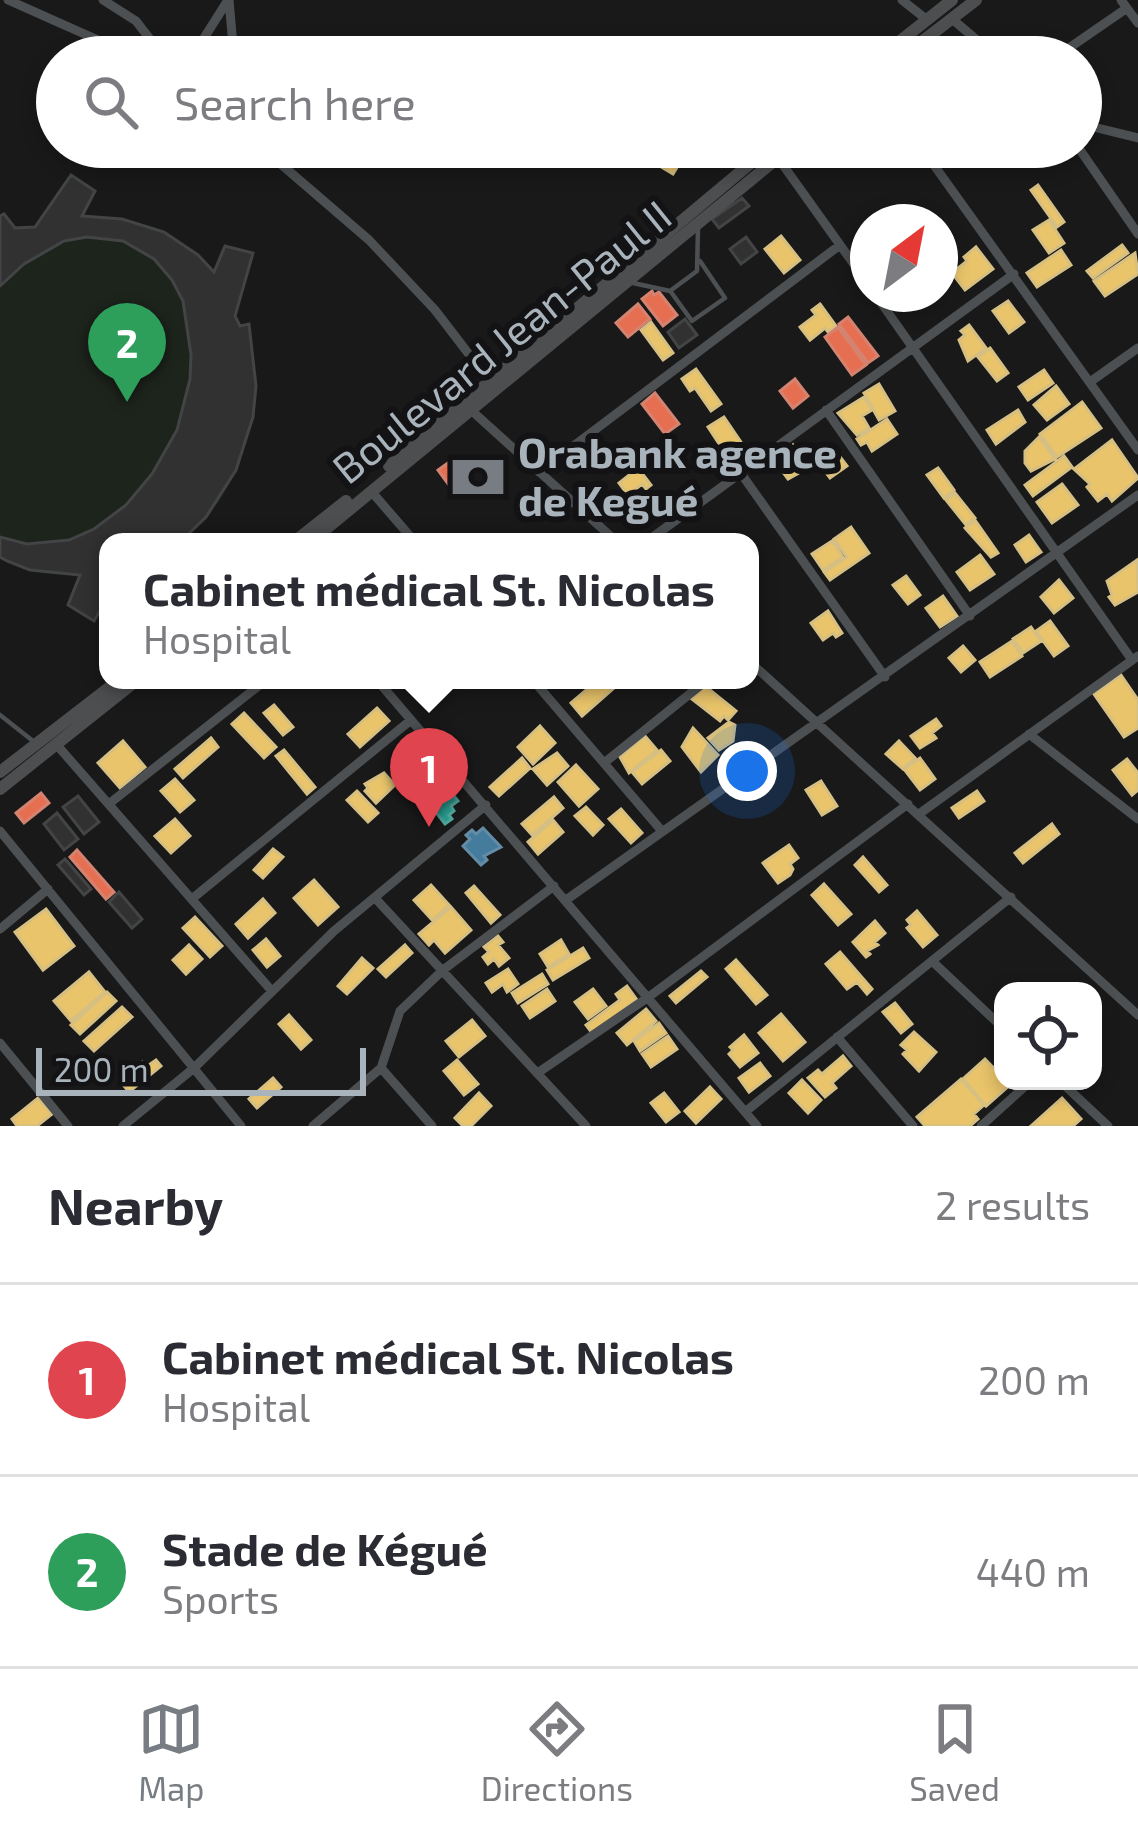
<!DOCTYPE html>
<html lang="en">
<head>
<meta charset="utf-8">
<style>
  :root { --surface:#fff; --page:#f7f7f7; --text:#2b2b33; --muted:#7c7c81; --line:#e1e1e2; --accent:#777d82 }
  body { margin:0; font-family:"Exo 2",sans-serif; background:var(--page); color:var(--text) }
  .controls { position:absolute; right:36px; bottom:36px; display:grid; overflow:hidden; border-radius:24px; box-shadow:0 6px 18px #0003 }
  .controls button { width:108px; height:108px; display:grid; place-items:center; padding:0; border:0; border-bottom:3px solid var(--line); background:var(--surface); color:var(--text); font:60px sans-serif }
  .compass { position:absolute; left:850px; top:204px; width:108px; height:108px; border-radius:50%; background:var(--surface); box-shadow:0 6px 18px #0003; rotate:32deg }
  .scale { position:absolute; left:36px; bottom:30px; width:330px; box-sizing:border-box; padding-left:12px; border:6px solid #a9b3bb; border-top:0; font-size:33px; line-height:42px; white-space:nowrap; color:#a9b3bb; -webkit-text-stroke:9px #131315; paint-order:stroke }
  .you { position:absolute; left:747px; top:771px; width:42px; height:42px; margin:-30px; border:9px solid #fff; border-radius:50%; background:#1a73e8; box-shadow:0 0 0 18px #1a73e833 }
  .badge { display:grid; place-items:center; width:78px; height:78px; border-radius:50%; background:var(--accent); color:#fff; font-size:39px; font-weight:700 }
  .pin { position:absolute; translate:-50% -99px; filter:drop-shadow(0 3px 6px #0008) }
  .pin::after { content:''; position:absolute; top:63px; width:42px; height:36px; background:inherit; clip-path:polygon(0 0,100% 0,50% 100%) }
  .popup { position:absolute; left:99px; top:533px; width:660px; height:156px; box-sizing:border-box; display:grid; place-content:center; border-radius:24px; background:var(--surface); filter:drop-shadow(0 3px 9px #0005); font-size:39px; white-space:nowrap; color:var(--muted) }
  .popup b { font-size:45px; color:var(--text) }
  .popup::after { content:''; position:absolute; left:50%; top:100%; margin-left:-24px; border:24px solid transparent; border-top-color:var(--surface) }
  .list { margin:0; padding:0; list-style:none }
  h2 { display:flex; justify-content:space-between; align-items:center; height:156px; margin:0; padding:0 48px; font-size:51px }
  h2 small { font-size:39px; font-weight:400; color:var(--muted) }
  .list li { display:grid; grid-template-columns:78px 1fr auto; gap:36px; align-items:center; box-sizing:border-box; height:192px; padding:0 48px; border-top:3px solid var(--line) }
  .list b { display:block; font-size:45px; white-space:nowrap }
  .list p { margin:0; font-size:39px; white-space:nowrap; color:var(--muted) }
  .list em { font-size:39px; font-style:normal; color:var(--muted) }
  .icon { flex:none; width:66px; height:66px; fill:none; stroke:currentColor; stroke-width:2; stroke-linecap:round; stroke-linejoin:round }
  .map { position:relative; flex:none; width:1138px; height:1126px; overflow:hidden }
  .search { position:absolute; background:var(--surface); box-shadow:0 6px 18px #0003; left:36px; right:36px; top:36px; height:132px; display:flex; align-items:center; gap:30px; box-sizing:border-box; padding:0 42px; border-radius:66px; color:var(--muted); font-size:45px }
  .sheet { height:540px; background:var(--surface) }
  nav { display:flex; justify-content:space-around; align-items:center; box-sizing:border-box; height:168px; border-top:3px solid var(--line); background:var(--surface); font-size:33px; color:var(--muted) }
  nav a { display:grid; justify-items:center; gap:6px }
  nav .on { color:var(--accent) }
  .map>svg:first-child { display:block }
  .green { fill:#1d241c }
  .homes { fill:#e9c46a; stroke:#d6bf82; stroke-width:3 }
  .shops { fill:#e76f51; stroke:#d48371; stroke-width:3 }
  .schools { fill:#2a9d8f; stroke:#50a49c; stroke-width:3 }
  .public { fill:#457b9d; stroke:#638ca6; stroke-width:3 }
  .building { fill:#313131; stroke:#424445; stroke-width:3 }
  .lines { fill:none; stroke-linecap:round; stroke-linejoin:round }
  .lane { stroke:#4d5052; stroke-width:4.5 }
  .street { stroke:#4d5052; stroke-width:9 }
  .secondary { stroke:#4c4e50; stroke-width:12 }
  .labels { text-anchor:middle; stroke-width:12; stroke-linejoin:round; paint-order:stroke }
  .street-label { font-size:42px; fill:#a9b3bb; stroke:#131315 }
  .poi-label { font-size:42px; font-weight:bold; fill:#a9b3bb; stroke:#131315; text-anchor:start }
</style>
</head>
<body>
<div class="map">
<svg width="1138" height="1126" viewBox="0 0 1138 1126">
  <rect width="100%" height="100%" fill="#191919"/>
  <!-- green -->
  <path class="green" d="M71,175L95,191L83,216C137,220 176,232 213,271L225,246L253,253L236,316L240,326L249,324C265,402 247,492 180,542H108V597L94,621L68,605L80,575L30,570L0,557V216L4,214L15,228L35,227Z"/>
  <!-- homes -->
  <path class="homes" d="M669,147L684,156L673,174L658,165Z
    M1038,185L1064,222L1057,227L1031,190Z
    M1049,220L1064,243L1049,253L1033,230Z
    M781,236L800,260L784,273L765,249Z
    M1122,245L1128,253L1093,278L1087,271Z
    M976,247L993,269L965,290L952,273L967,261L964,257Z
    M1061,250L1071,265L1037,287L1027,273Z
    M1135,253L1138,274L1105,296L1094,281Z
    M1008,301L1024,322L1009,333L993,311Z
    M820,304L836,326L828,332L825,328L810,340L800,327L816,315L812,310Z
    M651,322L673,353L663,360L641,330Z
    M969,325L986,348L968,361L959,340L965,335L961,331Z
    M990,348L1008,373L997,381L978,357Z
    M696,369L721,404L711,411L695,388L690,391L682,379Z
    M1044,370L1053,383L1028,400L1019,387Z
    M879,384L895,411L879,420L864,393Z
    M1056,386L1069,404L1047,420L1034,405Z
    M864,397L872,410L862,416L869,428L857,435L838,413Z
    M1082,402L1101,428L1057,457L1040,434Z
    M1018,410L1025,422L996,444L987,430Z
    M724,417L741,442L725,453L708,427Z
    M887,419L897,434L872,451L867,442L861,445L857,439Z
    M1039,437L1055,459L1031,471L1025,463V451Z
    M1112,440L1138,478L1112,501L1107,494L1098,501L1087,487L1090,484L1074,469Z
    M793,445L803,460L801,464L804,461L808,468L788,479L777,464Z
    M831,445L847,466L830,478L814,457Z
    M1064,456L1072,467L1033,496L1025,485Z
    M638,468L651,485L646,489L642,484L628,495L619,483Z
    M938,468L954,490L944,498L927,475Z
    M1062,484L1078,505L1052,523L1037,502Z
    M955,493L975,518L966,525L946,500Z
    M975,520L998,553L991,557L965,528Z
    M851,527L869,553L830,580L824,572L847,557L834,539Z
    M1029,535L1041,552L1026,562L1015,545Z
    M832,541L843,557L823,570L812,554Z
    M980,555L994,574L970,590L957,572Z
    M1137,560L1138,592L1115,605L1109,597L1112,595L1107,581Z
    M906,576L920,595L908,604L893,585Z
    M1059,580L1073,598L1054,613L1041,597Z
    M943,596L957,616L940,627L926,608Z
    M828,611L842,633L836,637L833,633L823,640L811,623Z
    M1050,621L1068,646L1054,656L1036,631Z
    M1031,627L1041,641L1023,653L1013,639Z
    M1012,641L1022,656L990,677L980,662Z
    M963,646L975,660L961,672L949,658Z
    M1121,675L1138,700V728L1124,737L1094,694Z
    M598,680H609L615,687L582,716L571,703Z
    M705,686L736,711L728,720L724,716L720,721L692,699Z
    M274,705L293,727L283,735L264,713Z
    M377,708L389,721L360,747L348,734Z
    M244,713L276,747L264,758L232,724Z
    M936,719L941,726L932,733L936,738L920,748L911,736Z
    M729,722L735,725L733,741L719,750L708,738Z
    M540,726L555,743L533,764L518,747Z
    M693,728L718,755L701,772L682,747Z
    M645,736L657,750L629,773L620,757Z
    M211,738L218,747L183,778L175,769Z
    M123,741L145,767L120,788L98,763Z
    M899,741L915,758L903,769L886,754Z
    M284,750L315,787L307,794L276,756Z
    M661,750L670,761L642,784L632,772Z
    M557,753L568,766L547,785L533,769Z
    M522,758L530,768L499,796L490,787Z
    M920,758L935,779L920,790L904,769Z
    M1127,759L1138,773V790L1132,795L1113,770Z
    M576,765L598,789L579,806L558,782Z
    M384,773L395,785L376,803L365,791L368,788L365,784Z
    M175,779L194,800L180,812L161,791Z
    M821,781L837,806L822,815L806,790Z
    M357,791L378,813L368,822L347,800Z
    M977,791L984,801L959,818L952,808Z
    M554,797L563,808L532,835L522,824Z
    M586,807L603,825L593,835L575,816Z
    M621,809L642,833L631,843L609,819Z
    M175,819L190,836L171,853L155,836Z
    M553,820L563,832L538,854L528,842Z
    M1052,824L1059,834L1023,863L1015,853Z
    M789,845L798,858L790,864L793,869L790,875L778,883L763,863Z
    M273,849L283,857L263,878L254,870Z
    M863,857L887,885L879,892L855,865Z
    M314,880L338,907L318,925L294,898Z
    M824,884L851,914L838,925L812,895Z
    M431,885L449,905L432,920L414,900Z
    M474,886L500,915L491,923L466,893Z
    M263,899L275,913L248,938L236,924Z
    M451,907L471,930L445,953L434,940L429,945L419,934Z
    M46,909L74,946L43,970L15,932Z
    M917,911L937,935L923,947L907,928L911,925L907,920Z
    M195,917L222,946L210,957L183,928Z
    M875,921L885,933L875,942L878,945L867,951L870,954L866,957L853,942Z
    M498,936L503,942L498,945L509,958L499,966L494,959L488,964L483,957L489,952L484,947Z
    M266,939L280,956L267,967L253,950Z
    M561,940L569,954L548,967L540,954Z
    M189,945L202,959L186,974L173,960Z
    M405,945L412,953L386,977L378,969Z
    M583,948L589,958L553,980L547,970Z
    M840,952L872,989L867,994L857,982L847,989L826,964Z
    M362,958L373,968L347,994L338,986Z
    M736,960L767,995L756,1004L726,969Z
    M508,969L518,984L507,992L503,984L492,992L486,983Z
    M701,971L707,977L676,1003L670,996Z
    M89,972L105,992L71,1021L54,1001Z
    M542,974L548,984L518,1003L512,993Z
    M627,986L637,1000L592,1033L586,1025L620,1000L616,994Z
    M547,989L555,1001L530,1018L522,1006Z
    M593,989L606,1006L588,1019L575,1002Z
    M107,992L116,1001L80,1034L71,1025Z
    M895,1003L912,1024L901,1033L883,1012Z
    M122,1007L132,1017L94,1051L84,1041Z
    M646,1009L656,1021L627,1045L617,1033Z
    M781,1014L805,1042L783,1061L759,1033Z
    M289,1015L311,1040L301,1049L279,1024Z
    M472,1020L485,1036L459,1057L446,1041Z
    M659,1023L666,1033L640,1051L634,1041Z
    M914,1032L936,1052L919,1071L903,1054L907,1050L901,1045Z
    M744,1035L758,1053L740,1067L729,1054L733,1050L730,1047Z
    M668,1036L677,1049L651,1067L642,1054Z
    M843,1056L851,1066L832,1083L836,1088L825,1097L808,1078L818,1070L822,1074Z
    M985,1059L1010,1085L986,1106L963,1079Z
    M156,1060L161,1066L129,1092L124,1086L139,1074L134,1068L142,1062L146,1067Z
    M457,1060L478,1084L464,1095L444,1071Z
    M760,1063L770,1076L749,1092L739,1078Z
    M273,1078L281,1087L257,1108L249,1099Z
    M961,1079L984,1105L974,1114L978,1119L970,1126H925L917,1117Z
    M802,1080L821,1100L808,1113L789,1093Z
    M710,1087L721,1099L696,1123L685,1111Z
    M479,1093L491,1106L471,1126H463L455,1118Z
    M664,1093L679,1112L666,1122L651,1103Z
    M38,1098L52,1114L37,1126H17L12,1119Z
    M1062,1098L1081,1119L1073,1126H1031Z"/>
  <!-- shops -->
  <path class="shops" d="M652,291L654,295L659,292L677,315L663,326L642,299Z
    M638,304L650,319L628,337L616,323Z
    M848,317L878,356L868,363L839,324Z
    M838,327L866,365L852,375L825,337Z
    M795,379L808,396L793,408L780,391Z
    M655,393L679,424L665,434L642,404Z
    M452,460L468,482L454,492L438,470Z
    M41,793L49,803L24,823L16,813Z
    M77,850L114,892L106,899L70,857Z"/>
  <!-- schools -->
  <path class="schools" d="M450,791L458,801L451,806L454,811L449,815L452,819L445,824L431,806Z"/>
  <!-- public -->
  <path class="public" d="M483,828L501,847L484,856L487,860L481,865L463,846L470,839L466,835L472,830L476,834Z"/>
  <!-- building -->
  <path class="building" d="M71,175L95,191L82,216L122,219L164,232L198,255L214,272L225,246L253,253L235,316L240,326L249,324L256,386L253,417L236,470L206,517L180,542H108V597L94,621L68,605L80,575L30,570L7,561L0,557V537L27,544L69,540L94,529L126,505L152,474L177,430L190,379L191,355L183,301L172,280L154,259L123,241L87,237L64,241L24,264L0,286V216L4,214L15,228L35,227Z
    M742,198L749,206L719,228L712,219Z
    M746,237L757,252L741,264L730,249Z
    M685,319L697,335L679,348L668,332Z
    M78,796L99,822L84,834L63,807Z
    M57,813L78,839L64,850L44,824Z
    M65,859L91,889L84,895L58,865Z
    M119,892L142,919L132,928L109,902Z"/>
  <g class="lines">
    <!-- lane -->
    <path class="lane" d="M633,283L670,291L697,271L698,229
      M671,292L692,321L725,298L700,261
      M0,715L33,741"/>
    <!-- street -->
    <path class="street" d="M8,0L136,57
      M103,0L136,21L164,57
      M229,0L234,57
      M902,0L926,19
      M1121,0L1138,23
      M952,19L997,57
      M192,57L228,0
      M1056,57L1127,8
      M1081,124L1138,138
      M261,147L369,240L435,310L491,383
      M921,147L1138,450
      M1078,147L1138,234
      M778,158L868,284
      M875,294L1132,660
      M1090,382L1138,348
      M826,410L970,616
      M472,411L617,542
      M539,472L840,245
      M740,472L885,677
      M371,491L415,542
      M646,542L1014,274
      M750,662L1138,1015
      M377,680L757,1126
      M533,680L661,830
      M1029,734L1138,819
      M56,744L271,990
      M604,763L707,680
      M110,803L266,680
      M919,814L1138,656
      M0,831L241,1126
      M193,898L411,720
      M375,898L586,1126
      M566,900L1138,495
      M0,929L48,889
      M932,961L1003,1028
      M837,1037L913,1126
      M0,1043L68,1126
      M381,1068L432,1126
      M539,1072L650,996L908,804
      M1060,1081L1108,1126
      M745,1112L1011,897
      M123,1126L194,1068L334,931L486,805
      M313,1126L381,1068L400,1011L443,970L554,886
      M981,1126L1031,1081"/>
    <!-- secondary -->
    <path class="secondary" d="M880,57L952,0
      M902,57L976,0
      M389,466L770,147
      M294,542L346,501
      M310,542L791,147
      M0,772L119,680
      M0,789L137,680"/>
  </g>
  <!-- icons -->
  <defs>
    <symbol id="bank-bare" viewBox="-9 -9 18 18"><path d="M-6-4H6V4H-6ZM0-2.3a2.3 2.3 0 1 0 0 4.6a2.3 2.3 0 1 0 0-4.6Z" fill="#777d82" stroke="#131315" stroke-width="2.5" paint-order="stroke"/></symbol>
  </defs>
  <g fill-rule="evenodd">
    <use href="#bank-bare" x="440" y="439" width="76" height="76"/>
  </g>
  <g class="labels">
    <!-- street labels -->
    <g class="street-label">
      <text transform="translate(502 342) rotate(-39)" y="15">Boulevard Jean-Paul II</text>
    </g>
    <!-- poi labels -->
    <g class="poi-label">
      <text x="518" y="468">Orabank agence<tspan x="518" dy="48">de Kegué</tspan></text>
    </g>
  </g>
</svg>
<div class="controls">
<button><svg class="icon" aria-label="locate" viewBox="0 0 24 24"><circle cx="12" cy="12" r="6"/><path d="M12 2v4M12 18v4M2 12h4M18 12h4"/></svg></button>
</div>
<svg class="compass" viewBox="-18 -18 36 36"><path d="M0-13l5 13h-10z" fill="#e53935"/><path d="M0 13l5-13h-10z" fill="#7c7c81"/></svg>
<div class="scale">200 m</div>
<div class="you"></div>
<div class="pin badge" style="left:429px;top:827px;background:#e0444e">1</div>
<div class="popup"><b>Cabinet médical St. Nicolas</b>Hospital</div>
<div class="pin badge" style="left:127px;top:402px;background:#2e9e5b">2</div>
<div class="search"><svg class="icon" aria-label="search" viewBox="0 0 24 24"><circle cx="10" cy="10" r="6"/><path d="M15 15l6 6"/></svg>Search here</div>
</div>
<section class="sheet">
<h2>Nearby<small>2 results</small></h2>
<ul class="list">
<li><span class="badge" style="background:#e0444e">1</span><div><b>Cabinet médical St. Nicolas</b><p>Hospital</p></div><em>200 m</em></li>
<li><span class="badge" style="background:#2e9e5b">2</span><div><b>Stade de Kégué</b><p>Sports</p></div><em>440 m</em></li>
</ul>
</section>
<nav>
<a class="on"><svg class="icon" aria-label="map" viewBox="0 0 24 24"><path d="M3 6l6-2 6 2 6-2v14l-6 2-6-2-6 2zM9 4v14M15 6v14"/></svg>Map</a>
<a><svg class="icon" aria-label="directions" viewBox="0 0 24 24"><path d="M12 3l9 9-9 9-9-9zM9 14v-3h6M13 9l2 2-2 2"/></svg>Directions</a>
<a><svg class="icon" aria-label="saved" viewBox="0 0 24 24"><path d="M7 4h10v16l-5-4-5 4z"/></svg>Saved</a>
</nav>
</body>
</html>
